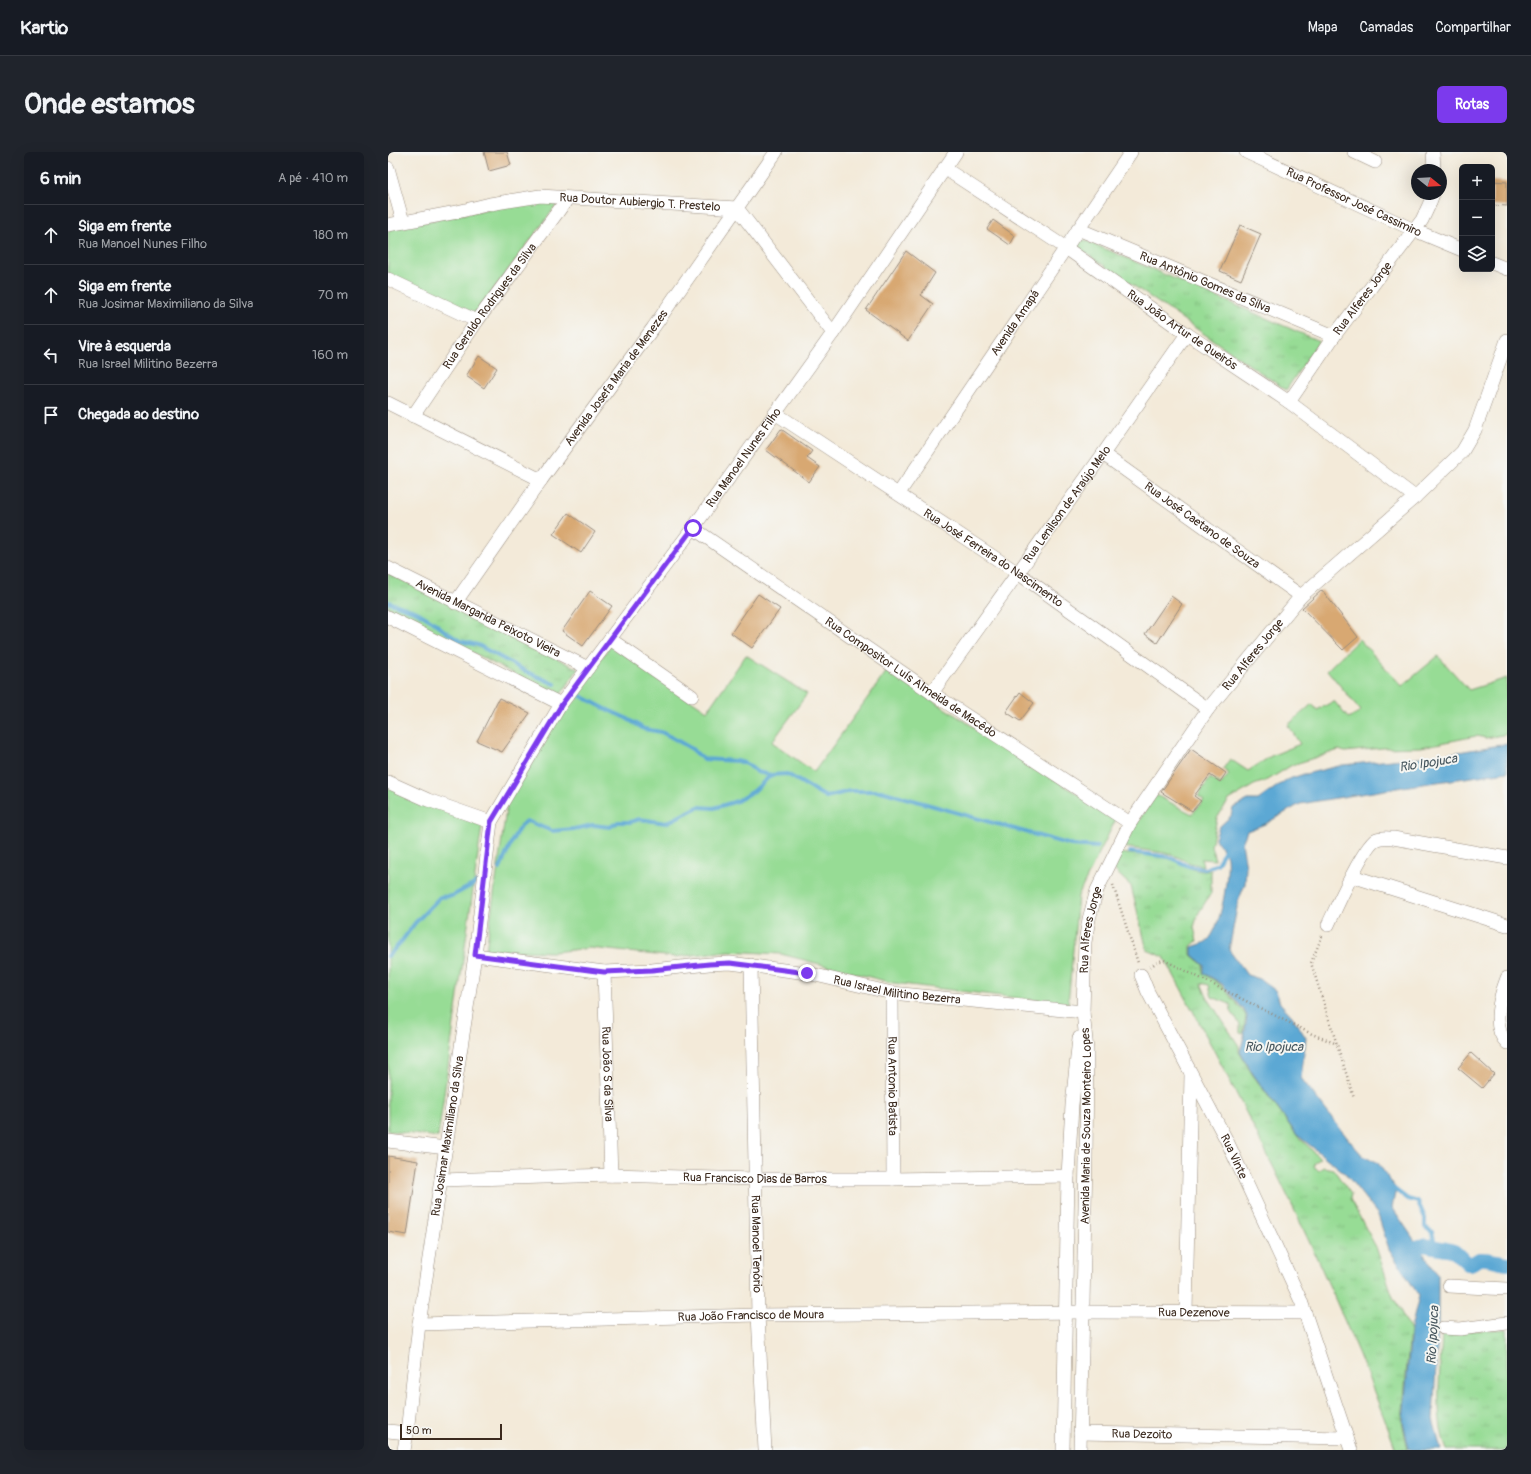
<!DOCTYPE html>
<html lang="pt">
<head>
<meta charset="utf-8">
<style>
  :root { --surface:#171b24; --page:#20242c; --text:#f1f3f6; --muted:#9ea1a6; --line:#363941; --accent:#7c3aed }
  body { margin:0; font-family:Pangolin,sans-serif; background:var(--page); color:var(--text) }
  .controls { position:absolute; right:12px; top:12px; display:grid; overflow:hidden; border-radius:6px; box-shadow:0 4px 16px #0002 }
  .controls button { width:36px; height:36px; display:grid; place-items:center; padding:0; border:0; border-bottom:1px solid var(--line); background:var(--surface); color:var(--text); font:20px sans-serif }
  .compass { position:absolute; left:1023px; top:12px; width:36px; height:36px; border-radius:50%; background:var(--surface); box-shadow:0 4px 16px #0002; rotate:108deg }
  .scale { position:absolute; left:12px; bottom:10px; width:102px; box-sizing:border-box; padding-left:4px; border:2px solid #3b2a1e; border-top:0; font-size:11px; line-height:14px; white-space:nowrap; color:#3b2a1e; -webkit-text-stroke:3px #f6f6f2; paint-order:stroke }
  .stop { position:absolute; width:12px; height:12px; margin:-9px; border:3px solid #7c3aed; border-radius:50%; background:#fff }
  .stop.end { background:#7c3aed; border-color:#fff; box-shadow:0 1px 4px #0008 }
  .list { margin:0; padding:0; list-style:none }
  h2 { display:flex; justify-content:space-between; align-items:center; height:52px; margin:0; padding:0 16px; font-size:17px }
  h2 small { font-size:13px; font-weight:400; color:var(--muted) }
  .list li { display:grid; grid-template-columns:26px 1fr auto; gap:12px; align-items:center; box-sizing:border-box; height:60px; padding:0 16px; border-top:1px solid var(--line) }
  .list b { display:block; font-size:15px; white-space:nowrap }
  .list p { margin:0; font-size:13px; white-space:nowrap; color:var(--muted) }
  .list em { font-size:13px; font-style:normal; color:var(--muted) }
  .icon { flex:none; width:22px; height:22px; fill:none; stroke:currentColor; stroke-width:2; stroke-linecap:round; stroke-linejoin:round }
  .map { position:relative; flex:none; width:1119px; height:1298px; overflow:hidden; border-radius:6px }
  header { display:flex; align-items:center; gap:24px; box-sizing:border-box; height:56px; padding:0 20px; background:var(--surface); border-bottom:1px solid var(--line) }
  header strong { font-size:19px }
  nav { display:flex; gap:22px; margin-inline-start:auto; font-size:14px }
  .intro { display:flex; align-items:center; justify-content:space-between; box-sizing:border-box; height:96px; padding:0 24px }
  h1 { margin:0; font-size:28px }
  .button { padding:10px 18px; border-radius:6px; background:var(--accent); color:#fff; font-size:14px; font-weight:700 }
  main { display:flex; gap:24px; padding:0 24px }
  aside { flex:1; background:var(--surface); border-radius:6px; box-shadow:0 4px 16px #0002 }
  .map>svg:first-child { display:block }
  .grass { fill:#97dc95; stroke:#69835a }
  .park { fill:url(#park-tufts); stroke:#69835a }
  .water { fill:#5ba8d4; stroke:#4b6979 }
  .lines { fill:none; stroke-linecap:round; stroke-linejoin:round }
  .stream { stroke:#5ba8d4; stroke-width:4 }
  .canal { stroke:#5ba8d4; stroke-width:14 }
  .building { fill:#d8a872 }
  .minor-casing { stroke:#978a7c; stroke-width:14 }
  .path { stroke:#978a7c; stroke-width:2.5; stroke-dasharray:1 3; stroke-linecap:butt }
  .minor { stroke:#fff; stroke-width:13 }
  .route { stroke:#7c3aed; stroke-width:5 }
  .labels { text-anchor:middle; stroke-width:4; stroke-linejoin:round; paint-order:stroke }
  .street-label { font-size:12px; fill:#3b2a1e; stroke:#f6f6f2 }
  .water-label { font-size:13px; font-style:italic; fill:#46565e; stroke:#f6f6f2 }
</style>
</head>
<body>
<header>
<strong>Kartio</strong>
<nav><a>Mapa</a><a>Camadas</a><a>Compartilhar</a></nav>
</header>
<div class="intro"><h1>Onde estamos</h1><a class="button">Rotas</a></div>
<main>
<aside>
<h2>6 min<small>A pé · 410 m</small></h2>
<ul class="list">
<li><svg class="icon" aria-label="ahead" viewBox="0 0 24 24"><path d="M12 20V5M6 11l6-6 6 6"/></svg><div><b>Siga em frente</b><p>Rua Manoel Nunes Filho</p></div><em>180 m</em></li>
<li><svg class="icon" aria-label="ahead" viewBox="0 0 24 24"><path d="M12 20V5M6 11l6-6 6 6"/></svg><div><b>Siga em frente</b><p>Rua Josimar Maximiliano da Silva</p></div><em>70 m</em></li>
<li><svg class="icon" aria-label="left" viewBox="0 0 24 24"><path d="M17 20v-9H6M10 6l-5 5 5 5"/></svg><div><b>Vire à esquerda</b><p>Rua Israel Militino Bezerra</p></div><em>160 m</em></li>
<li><svg class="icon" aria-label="arrive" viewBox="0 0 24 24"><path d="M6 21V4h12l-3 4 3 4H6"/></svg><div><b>Chegada ao destino</b></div></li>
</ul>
</aside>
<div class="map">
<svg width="1119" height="1298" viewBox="0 0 1119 1298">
  <defs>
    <pattern id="park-tufts" width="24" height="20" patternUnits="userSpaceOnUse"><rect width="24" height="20" fill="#97dc95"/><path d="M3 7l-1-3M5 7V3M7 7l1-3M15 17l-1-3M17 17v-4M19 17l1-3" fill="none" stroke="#83bd80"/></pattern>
  </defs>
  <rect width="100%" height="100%" fill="#f6f6f2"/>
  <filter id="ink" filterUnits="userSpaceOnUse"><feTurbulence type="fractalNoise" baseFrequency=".025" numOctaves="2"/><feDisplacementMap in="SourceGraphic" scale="8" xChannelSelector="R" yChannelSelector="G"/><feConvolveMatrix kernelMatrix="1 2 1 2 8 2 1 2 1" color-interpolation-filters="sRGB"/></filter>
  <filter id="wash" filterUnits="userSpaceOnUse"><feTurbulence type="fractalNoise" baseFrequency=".012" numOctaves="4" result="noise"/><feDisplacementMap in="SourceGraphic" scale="16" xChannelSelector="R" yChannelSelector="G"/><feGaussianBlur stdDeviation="0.9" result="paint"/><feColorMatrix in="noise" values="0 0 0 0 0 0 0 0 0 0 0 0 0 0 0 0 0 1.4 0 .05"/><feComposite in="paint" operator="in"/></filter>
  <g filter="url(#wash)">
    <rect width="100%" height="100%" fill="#f3ead9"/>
    <!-- grass -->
    <path class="grass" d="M151,47L171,50L87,162L0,122V77Z
      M971,487L1014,534L1050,504L1081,538L1119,526V582L1098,586L1088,584L1033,595L994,596L957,600L951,598L904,613L880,628L866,633L841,648L829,666L823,694L827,708L813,707L815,714L802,711L783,702L735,695L747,674L768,643L804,662L816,648L810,644L822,626L833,632L841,622L835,617L842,607L860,619L883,604L912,592L900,573L924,552L929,558L946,549L960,566L973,559L939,518Z
      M223,493L319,559L358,503L419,542L384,590L426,620L499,519L728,667L690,744L680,852L505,831L393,802L341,799L287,805L202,796L165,800L98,798L119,651L177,554Z
      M0,633L94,674L50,985L0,979Z"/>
    <!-- park -->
    <path class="park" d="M692,86L931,189L898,238L689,95Z
      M0,421L190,517L171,545L0,457Z
      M731,701C747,703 763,703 778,706C793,709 807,723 823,718V741L810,762L806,775L809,789L803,794V803L815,813V821L833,833L855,859L858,864L855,882L852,881V873L843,859L842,852L824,845L821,833L813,831L819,845L851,894V900L864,922L910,985L921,995L932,1007L927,1010L926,1014L931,1019L935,1015L945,1017L963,1042L962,1047L988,1095L1005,1145L1022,1177L1014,1269L1020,1298H1008C946,1127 862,964 776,805L759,798L743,734L724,716Z
      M1119,1177V1298H1059C1045,1265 1053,1215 1054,1180Z"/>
    <!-- water -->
    <path class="water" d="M1119,592V620L1021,634L912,652L877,672L859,679L854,691L858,715L857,732L850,750L841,798L859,823L872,827L888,839L892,851L904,864L918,886L913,926L961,988L975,1004L990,1011L1008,1037L1004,1055L1050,1123V1178L1045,1267L1053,1298H1021L1015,1269L1023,1177L1031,1144L1001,1097L990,1063L957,1021L909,983L865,922L852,900L856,885L859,864L856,858L834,832L816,821V813L804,803V795C809,793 815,792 819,789C833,778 841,723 839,705C838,700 831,692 827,687L831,675L843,664L845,656L860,648H870L898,628L913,623L955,613L1052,603Z"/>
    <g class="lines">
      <!-- stream -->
      <path class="stream" d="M0,450L29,460L44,469L58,480L72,489L90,493L139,520L167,532
        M191,543L218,557L238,566L256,577L273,580L285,586L304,597L315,607L349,609L359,612L369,620L383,623L399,622L438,645L462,639H493L683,693L709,695
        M742,700L781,705L800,714L817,717L829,712L838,696
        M112,717C118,704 127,675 139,669L164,679L186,677L205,673L222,675L230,670H242L252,667L278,671L310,655L326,656L349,649L366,639L383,623
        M0,804L13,790L27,771L52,745L64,744L90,730
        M1005,1036L1020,1047L1030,1050L1037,1066V1075L1044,1080L1046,1088L1058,1097"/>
      <!-- canal -->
      <path class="canal" d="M1025,1096L1036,1093L1058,1097L1066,1099L1080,1112C1086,1112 1087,1108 1092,1107C1100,1106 1111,1110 1119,1111"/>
    </g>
    <g id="blocks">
      <!-- building -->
      <path class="building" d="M96,0H119L123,13L101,19Z
        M1104,29L1119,30V54L1104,53Z
        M605,68L627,84L622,93L599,77Z
        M852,73L873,82L853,128L832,119Z
        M518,99L547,121L533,143L545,152L520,189L478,158Z
        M91,204L109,216L96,236L78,224Z
        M393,277L424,299L419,306L432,315L421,330L378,298Z
        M180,361L207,380L193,401L165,382Z
        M934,438L970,485L955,498L914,456Z
        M202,439L224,454L195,494L174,479Z
        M370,442L392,457L364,496L343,481Z
        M783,444L794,452L769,491L757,482Z
        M632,540L646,551L632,569L618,560Z
        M111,546L142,561L114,600L89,589Z
        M803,597L838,621L832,630L822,623L806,644L813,649L804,659L773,640Z
        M1083,901L1106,922L1094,936L1070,916Z
        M0,1004L30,1009L19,1083L0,1080Z"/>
    </g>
  </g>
  <g filter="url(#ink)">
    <use href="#blocks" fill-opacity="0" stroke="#978a7c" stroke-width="1"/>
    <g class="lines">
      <defs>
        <g id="minor">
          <path id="s1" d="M858,0L1026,78L1074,98"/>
          <path d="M966,0L987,10"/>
          <path d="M1045,0L1046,18"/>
          <path d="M0,16L15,70"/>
          <path id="s2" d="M556,16L678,96L799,182L901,250L1027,345"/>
          <path id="s3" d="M0,73L69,60L102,52L152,44L349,56L445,181"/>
          <path id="s4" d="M690,77L946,184"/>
          <path d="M1104,111L1119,117"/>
          <path d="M0,127L89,169"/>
          <path id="s5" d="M901,250L946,184L1034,68L1041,53L1045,42"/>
          <path d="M0,251L153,328"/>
          <path id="s6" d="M387,261L630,421L820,557"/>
          <path id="s7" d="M25,264L89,169L180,46"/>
          <path id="s8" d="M715,302L913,444"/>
          <path id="s9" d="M511,341L743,0"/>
          <path id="s10" d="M305,376L544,541L742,671"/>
          <path id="s11" d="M0,416L200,516"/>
          <path id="s12" d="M67,451L153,328L265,176L388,0"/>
          <path d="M0,465L173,552"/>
          <path d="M222,487L304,544"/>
          <path id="s13" d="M544,541L715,302L799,182"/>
          <path d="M0,630L40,648L103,670"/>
          <path d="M964,724L1119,773"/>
          <path d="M940,773C947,758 977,691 989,687C994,685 1000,686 1005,686L1119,706"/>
          <path id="s14" d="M87,803L216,820L264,818L321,812L342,811L419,821L504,841L695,860"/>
          <path id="s15" d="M363,813L370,1163L377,1298"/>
          <path id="s16" d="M216,820L223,1023"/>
          <path id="s17" d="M753,823L760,840L839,989L913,1149L963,1298"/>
          <path d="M1119,826C1112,844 1103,876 1119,891"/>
          <path id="s18" d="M504,841L505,1027"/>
          <path d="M0,989L58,996"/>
          <path id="s19" d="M53,1028L223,1023L367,1027H505L680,1024"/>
          <path d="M1061,1134L1119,1137"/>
          <path d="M798,1160L803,923"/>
          <path id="s20" d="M31,1172L370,1163L694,1160L917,1161"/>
          <path d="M1055,1176L1072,1177L1119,1171"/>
          <path d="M0,1279L19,1281"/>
          <path id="s21" d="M692,1281L959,1286"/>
          <path id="s22" d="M16,1298L19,1281L31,1172L87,803L103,670L173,552L305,376L445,181L568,0"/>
          <path d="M675,1298L680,1024L684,953L691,886"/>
          <path id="s23" d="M692,1298L698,1006L699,898L695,860L697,790L701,767L709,738L742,671L820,557L913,444L1027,345L1074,300L1087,278L1119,188"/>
        </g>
      </defs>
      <!-- minor casing -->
      <use href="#minor" class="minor-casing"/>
      <!-- path -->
      <path class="path" d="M725,733L750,811
        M934,784L923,811L966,946
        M762,815L769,810L776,808L924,882L949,892"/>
      <!-- minor -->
      <use href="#minor" class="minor"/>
    </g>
  </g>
  <g class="lines" filter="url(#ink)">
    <!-- route -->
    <path class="route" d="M305,376L174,552L103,670L87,803L216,820L264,818L321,812L342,811L419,821"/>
  </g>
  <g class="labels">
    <!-- street labels -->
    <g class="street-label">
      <text dy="4" stroke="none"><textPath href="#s3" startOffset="255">Rua Doutor Aubiergio T. Prestelo</textPath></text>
      <text dy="4" stroke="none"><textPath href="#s1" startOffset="119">Rua Professor José Cassimiro</textPath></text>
      <text dy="4" stroke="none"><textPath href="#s4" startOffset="138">Rua Antônio Gomes da Silva</textPath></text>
      <text dy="4" stroke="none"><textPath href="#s5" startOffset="127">Rua Alferes Jorge</textPath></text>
      <text dy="4" stroke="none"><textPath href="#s7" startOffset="134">Rua Geraldo Rodrigues da Silva</textPath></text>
      <text dy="4" stroke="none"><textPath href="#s9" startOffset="206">Avenida Amapá</textPath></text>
      <text dy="4" stroke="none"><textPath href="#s2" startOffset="288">Rua João Artur de Queirós</textPath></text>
      <text dy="4" stroke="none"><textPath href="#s12" startOffset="277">Avenida Josefa Maria de Menezes</textPath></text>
      <text dy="4" stroke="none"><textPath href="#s22" startOffset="1078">Rua Manoel Nunes Filho</textPath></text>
      <text dy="4" stroke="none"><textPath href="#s13" startOffset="232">Rua Lenilson de Araújo Melo</textPath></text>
      <text dy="4" stroke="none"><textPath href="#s8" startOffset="122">Rua José Caetano de Souza</textPath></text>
      <text dy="4" stroke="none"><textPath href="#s6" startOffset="262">Rua José Ferreira do Nascimento</textPath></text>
      <text dy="4" stroke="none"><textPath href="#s11" startOffset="112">Avenida Margarida Peixoto Vieira</textPath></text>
      <text dy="4" stroke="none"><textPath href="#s23" startOffset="845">Rua Alferes Jorge</textPath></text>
      <text dy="4" stroke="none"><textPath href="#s10" startOffset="264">Rua Compositor Luís Almeida de Macêdo</textPath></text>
      <text dy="4" stroke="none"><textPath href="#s23" startOffset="521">Rua Alferes Jorge</textPath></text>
      <text dy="4" stroke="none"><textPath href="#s14" startOffset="426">Rua Israel Militino Bezerra</textPath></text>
      <text dy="4" stroke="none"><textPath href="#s16" startOffset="102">Rua João S da Silva</textPath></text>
      <text dy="4" stroke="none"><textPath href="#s18" startOffset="93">Rua Antonio Batista</textPath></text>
      <text dy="4" stroke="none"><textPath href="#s23" startOffset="324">Avenida Maria de Souza Monteiro Lopes</textPath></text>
      <text dy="4" stroke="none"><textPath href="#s22" startOffset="317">Rua Josimar Maximiliano da Silva</textPath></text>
      <text dy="4" stroke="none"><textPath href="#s17" startOffset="204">Rua Vinte</textPath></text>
      <text dy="4" stroke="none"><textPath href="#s19" startOffset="314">Rua Francisco Dias de Barros</textPath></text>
      <text dy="4" stroke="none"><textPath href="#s15" startOffset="279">Rua Manoel Tenório</textPath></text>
      <text dy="4" stroke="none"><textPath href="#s20" startOffset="775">Rua Dezenove</textPath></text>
      <text dy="4" stroke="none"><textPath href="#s20" startOffset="332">Rua João Francisco de Moura</textPath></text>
      <text dy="4" stroke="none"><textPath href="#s21" startOffset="62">Rua Dezoito</textPath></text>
    </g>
    <!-- water labels -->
    <g class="water-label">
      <text transform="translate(1040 610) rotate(-9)" y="5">Rio Ipojuca</text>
      <text x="886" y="899">Rio Ipojuca</text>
      <text transform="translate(1044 1183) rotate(-87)" y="5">Rio Ipojuca</text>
    </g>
  </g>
</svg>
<div class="controls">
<button>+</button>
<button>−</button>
<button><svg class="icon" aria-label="layers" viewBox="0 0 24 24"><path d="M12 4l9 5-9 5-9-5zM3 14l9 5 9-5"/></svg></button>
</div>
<svg class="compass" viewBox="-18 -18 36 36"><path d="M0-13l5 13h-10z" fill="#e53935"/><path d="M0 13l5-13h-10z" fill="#9ea1a6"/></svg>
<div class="scale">50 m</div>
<div class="stop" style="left:305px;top:376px"></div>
<div class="stop end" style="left:419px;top:821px"></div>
</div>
</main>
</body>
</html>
